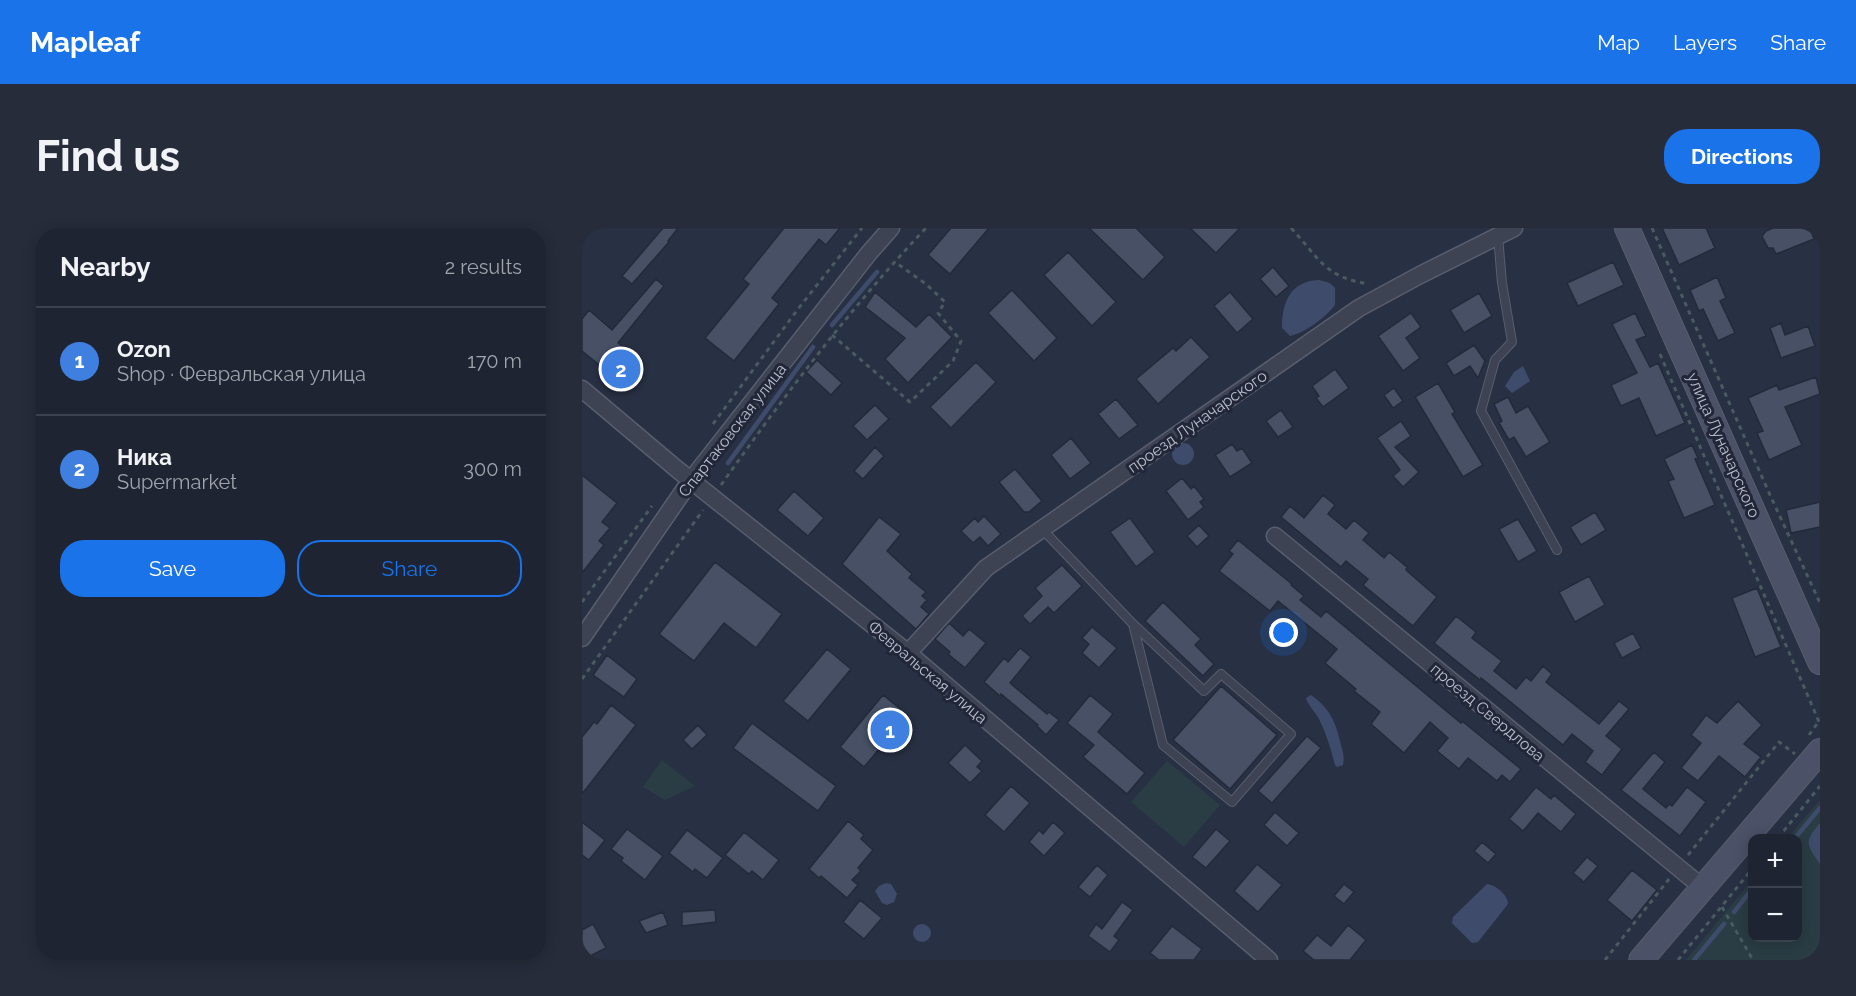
<!DOCTYPE html>
<html lang="en">
<head>
<meta charset="utf-8">
<style>
  :root { --surface:#1e2432; --page:#262c3a; --text:#f1f3f6; --muted:#a1a4ac; --line:#3c414d; --accent:#1a73e8 }
  body { margin:0; font-family:Raleway,sans-serif; background:var(--page); color:var(--text) }
  .controls { position:absolute; right:18px; bottom:18px; display:grid; overflow:hidden; border-radius:12px; box-shadow:0 3px 15px #0003 }
  .controls button { width:54px; height:54px; display:grid; place-items:center; padding:0; border:0; border-bottom:2px solid var(--line); background:var(--surface); color:var(--text); font:30px sans-serif }
  .you { position:absolute; left:702px; top:405px; width:21px; height:21px; margin:-15px; border:4px solid #fff; border-radius:50%; background:#1a73e8; box-shadow:0 0 0 9px #1a73e833 }
  .badge { display:grid; place-items:center; width:39px; height:39px; border-radius:50%; background:var(--accent); color:#fff; font-size:20px; font-weight:700 }
  .pin { position:absolute; translate:-50% -50%; border:3px solid #fff; box-shadow:0 2px 6px #0006 }
  .list { margin:0; padding:0; list-style:none }
  h2 { display:flex; justify-content:space-between; align-items:center; height:78px; margin:0; padding:0 24px; font-size:26px }
  h2 small { font-size:20px; font-weight:400; color:var(--muted) }
  .list li { display:grid; grid-template-columns:39px 1fr auto; gap:18px; align-items:center; box-sizing:border-box; height:108px; padding:0 24px; border-top:2px solid var(--line) }
  .list b { display:block; font-size:22px; white-space:nowrap }
  .list p { margin:0; font-size:20px; white-space:nowrap; color:var(--muted) }
  .list em { font-size:20px; font-style:normal; color:var(--muted) }
  .actions { display:flex; gap:12px; padding:18px 24px }
  .actions a { flex:1; padding:14px 0; border:2px solid var(--accent); border-radius:24px; text-align:center; font-size:21px; color:var(--accent) }
  .actions .main { background:var(--accent); color:#fff }
  .map { position:relative; flex:none; width:1238px; height:732px; overflow:hidden; border-radius:24px }
  header { display:flex; align-items:center; gap:36px; box-sizing:border-box; height:84px; padding:0 30px; background:var(--accent); color:#fff }
  header strong { font-size:28px }
  nav { display:flex; gap:33px; margin-inline-start:auto; font-size:21px }
  .intro { display:flex; align-items:center; justify-content:space-between; box-sizing:border-box; height:144px; padding:0 36px }
  h1 { margin:0; font-size:42px }
  .button { padding:15px 27px; border-radius:24px; background:var(--accent); color:#fff; font-size:21px; font-weight:700 }
  main { display:flex; gap:36px; padding:0 36px }
  aside { flex:1; background:var(--surface); border-radius:24px; box-shadow:0 3px 15px #0003 }
  .map>svg:first-child { display:block }
  .green { fill:#2a3d44 }
  .water { fill:#3f4b6b }
  .lines { fill:none; stroke-linecap:round; stroke-linejoin:round }
  .stream { stroke:#3f4b6b; stroke-width:4.5 }
  .building { fill:#485065; stroke:#232a3a; stroke-width:1.5 }
  .lane-casing { stroke:#585e6d; stroke-width:10 }
  .street-casing { stroke:#585e6d; stroke-width:19 }
  .secondary-casing { stroke:#585e6d; stroke-width:26 }
  .path { stroke:#495a60; stroke-width:3; stroke-dasharray:4.5 4.5; stroke-linecap:butt }
  .lane { stroke:#3d4353; stroke-width:8 }
  .street { stroke:#3d4353; stroke-width:16 }
  .secondary { stroke:#4b5166; stroke-width:24 }
  .labels { text-anchor:middle; stroke-width:6; stroke-linejoin:round; paint-order:stroke }
  .street-label { font-size:16px; fill:#babfcc; stroke:#212738 }
</style>
</head>
<body>
<header>
<strong>Mapleaf</strong>
<nav><a>Map</a><a>Layers</a><a>Share</a></nav>
</header>
<div class="intro"><h1>Find us</h1><a class="button">Directions</a></div>
<main>
<aside>
<h2>Nearby<small>2 results</small></h2>
<ul class="list">
<li><span class="badge" style="background:#3f7fe0">1</span><div><b>Ozon</b><p>Shop · Февральская улица</p></div><em>170 m</em></li>
<li><span class="badge" style="background:#3f7fe0">2</span><div><b>Ника</b><p>Supermarket</p></div><em>300 m</em></li>
</ul>
<div class="actions"><a class="main">Save</a><a>Share</a></div>
</aside>
<div class="map">
<svg width="1238" height="732" viewBox="0 0 1238 732">
  <rect width="100%" height="100%" fill="#283043"/>
  <!-- green -->
  <path class="green" d="M80,532L113,558L83,572L61,559Z
    M585,533L638,577L602,619L549,574Z
    M1238,572V732H1104L1170,652V710H1216V610H1205Z"/>
  <!-- water -->
  <path class="water" d="M737,52L748,55L753,60V77C744,89 723,105 708,108L700,100C700,75 708,53 737,52Z
    M941,138L948,153L930,165L923,158L932,144Z
    M590 226a11 11 0 1 1 22 0a11 11 0 1 1-22 0Z
    M729,467C747,480 753,492 758,513C760,522 763,527 761,537L755,539L753,537C749,521 744,505 737,491C733,483 726,478 724,470Z
    M1238,595V636C1224,616 1222,614 1238,595Z
    M304,655L309,656L315,666L312,674L305,677L300,675L293,663L297,658Z
    M905,656C914,657 926,667 926,676L896,714L890,715L870,695L871,689Z
    M331 705a9 9 0 1 1 18 0a9 9 0 1 1-18 0Z"/>
  <g class="lines">
    <!-- stream -->
    <path class="stream" d="M250,97L295,44
      M146,235L231,119
      M1213,610L1238,580
      M1152,684L1170,661
      M1112,732L1142,696"/>
  </g>
  <!-- building -->
  <path class="building" d="M81,0H96L86,13L87,14L50,56L40,48Z
    M202,0H258L244,17L237,11L190,70L197,76L152,133L123,110L167,56L161,51Z
    M369,0H407L368,46L346,27Z
    M507,0H554L583,29L561,52Z
    M608,0H658L634,25Z
    M1080,0H1124L1133,20L1097,37Z
    M1191,0H1228L1232,11L1194,26L1191,20H1186L1180,8L1184,3Z
    M486,24L534,74L510,98L462,47Z
    M1031,34L1042,57L996,78L985,55Z
    M691,39L707,58L694,69L678,51Z
    M1135,49L1144,70L1138,73L1153,105L1136,113L1121,81L1117,83L1108,62Z
    M74,51L82,58L36,115L59,134L41,156L0,123V91L7,82L30,102Z
    M430,62L475,110L452,133L406,85Z
    M293,64L334,99L347,86L370,109L326,155L303,131L323,110L283,79Z
    M648,64L671,91L655,105L632,78Z
    M897,65L910,88L882,105L868,82Z
    M829,85L839,99L824,110L838,130L821,143L796,108Z
    M1053,85L1064,108L1054,112L1068,139L1076,135L1103,195L1074,208L1057,170L1039,178L1029,157L1055,145L1030,96Z
    M1199,95L1203,107L1226,98L1233,118L1199,130L1188,100Z
    M609,109L628,129L576,176L554,151L591,120L594,123Z
    M892,117L903,133L896,150L888,138L872,148L864,135Z
    M235,132L260,155L249,167L224,144Z
    M394,134L414,154L369,200L348,179Z
    M753,141L767,160L741,179L734,170L737,168L730,158Z
    M1234,149L1238,166L1203,179L1220,217L1187,232L1175,205L1181,203L1166,170L1195,157L1197,162Z
    M856,155L873,184L870,186L901,237L881,249L833,169Z
    M812,160L821,173L811,180L802,167Z
    M926,169L934,185L946,178L968,214L944,229L932,209L927,212L917,195L920,193L912,176Z
    M534,171L556,197L537,211L516,186Z
    M293,177L307,191L285,212L271,198Z
    M699,182L711,199L696,209L684,193Z
    M819,193L829,208L813,219L837,244L821,259L811,248L818,242L795,210Z
    M489,210L509,235L488,251L469,227Z
    M650,216L655,223L660,220L670,235L648,249L633,227Z
    M1110,217L1116,230L1113,231L1133,277L1102,290L1086,253L1092,251L1082,231Z
    M293,219L302,228L281,251L272,243Z
    M433,241L460,273L447,284H442L417,254Z
    M0,247L35,275L20,294L28,300L17,313L22,317L0,345Z
    M600,250L609,261L612,258L622,271L618,274L622,279L606,292L584,263Z
    M212,263L242,290L226,308L195,282Z
    M741,267L753,277L746,286L764,301L772,292L787,305L781,312L802,330L807,324L825,339L824,342L855,369L831,398L781,357L786,351L764,333L759,339L699,289L708,278L722,290Z
    M1238,274V299L1209,305L1204,282Z
    M1013,284L1024,302L999,317L988,299Z
    M402,288L419,306L406,318L398,309L391,315L379,303L393,290L396,294Z
    M297,289L319,306L305,323L330,346L327,350L344,364L340,368L345,372L339,379L347,386L334,401L260,336Z
    M548,290L573,324L554,339L528,304Z
    M936,291L955,323L936,334L917,301Z
    M617,297L627,308L615,319L605,308Z
    M656,312L710,356L709,357L722,368L718,372L739,389L744,383L879,495L880,493L939,541L928,554L920,547L915,553L886,530L877,541L855,523L866,510L848,494L822,525L806,511L789,496L798,484L772,463L774,461L743,435L755,421L696,373L688,383L637,343L651,326L647,323Z
    M133,334L200,386L174,420L142,395L112,433L77,406Z
    M480,337L500,358L472,385L466,379L448,396L440,388L460,368L453,360Z
    M1007,348L1023,377L993,394L977,364Z
    M1175,360L1199,419L1173,429L1150,370Z
    M581,374L619,411L613,417L632,436L621,448L563,393Z
    M874,388L894,404L890,410L920,433L912,443L934,461L944,449L949,453L961,438L970,446L964,454L1017,496L1037,473L1047,481L1024,508L1040,521L1020,547L1003,534L1011,523L990,506L981,517L899,450L898,452L852,415Z
    M367,395L381,408L387,401L404,415L383,440L366,426L368,424L353,411Z
    M510,399L535,420L517,440L500,425L507,416L500,410Z
    M1051,405L1059,420L1040,430L1032,415Z
    M438,420L449,429L428,455L465,486L467,484L477,492L464,507L455,498L456,497L419,466L418,468L402,454L422,430L426,434Z
    M245,421L269,441L226,493L201,473Z
    M25,427L55,451L42,469L11,447Z
    M639,458L695,507L648,561L591,512Z
    M301,467L326,487L282,539L258,519Z
    M508,467L531,486L516,504L563,545L545,566L501,529L512,517L485,495Z
    M1156,473L1180,497L1162,516L1179,529L1163,549L1137,528L1116,553L1099,540L1119,515L1109,507L1124,487L1135,495Z
    M29,477L54,497L0,566V509L12,494L15,496Z
    M170,495L254,558L236,583L151,520Z
    M116,497L125,507L110,521L101,512Z
    M725,508L739,520L690,575L676,563Z
    M383,517L400,533L395,539L400,543L388,555L366,535Z
    M1072,524L1083,534L1061,561L1084,580L1087,576L1090,578L1105,559L1124,574L1098,608L1039,562Z
    M429,558L448,575L422,604L403,587Z
    M954,559L969,571L972,567L994,586L979,604L956,585L941,603L927,591Z
    M693,584L717,605L705,618L682,597Z
    M266,593L282,607L279,611L291,622L276,640L279,643L270,652L276,657L265,670L239,648L237,650L227,641Z
    M0,594L23,612L7,632L0,627Z
    M471,594L483,605L462,628L447,614L457,602L461,606Z
    M45,601L81,628L63,652L39,633L41,630L29,621Z
    M634,601L648,613L624,640L610,629Z
    M105,602L141,630L125,650L113,641L111,644L87,625Z
    M162,604L197,632L181,652L170,643L167,646L143,627Z
    M900,614L914,626L906,635L892,623Z
    M1005,629L1016,638L1002,654L991,645Z
    M675,636L700,657L676,684L652,663Z
    M515,637L526,647L508,669L496,659Z
    M1050,642L1075,662L1050,693L1025,672Z
    M762,656L772,664L762,676L752,668Z
    M278,672L300,690L282,711L261,694Z
    M540,674L551,682L532,708L537,712L528,724L506,708L514,696L520,701Z
    M133,682L134,694L100,698V684Z
    M81,684L86,697L64,705L57,693Z
    M11,696L24,720L0,732V702Z
    M766,697L784,712L768,732H732L721,723L735,707L749,718Z
    M590,698L620,721L612,732H577L568,725Z"/>
  <g class="lines">
    <defs>
      <path id="lane" d="M916,8L920,55L930,114L913,132L899,183L975,322
        M460,301L551,396L622,463L639,446L709,506L650,574L581,517L551,396"/>
      <path id="street" d="M0,161L96,242L326,425L687,732
        M693,308L1120,659
        M0,410L109,252L287,25L309,0
        M326,425L404,340L460,301L777,80L838,47L932,0"/>
      <path id="secondary" d="M1045,0L1238,434
        M1059,732L1238,523"/>
    </defs>
    <!-- lane casing -->
    <use href="#lane" class="lane-casing"/>
    <!-- street casing -->
    <use href="#street" class="street-casing"/>
    <!-- secondary casing -->
    <use href="#secondary" class="secondary-casing"/>
    <!-- path -->
    <path class="path" d="M709,0C738,31 742,49 787,56
      M1070,0L1188,267L1238,375
      M250,107L328,174L371,133L379,113L356,85L363,74L344,56L313,34
      M1078,126L1238,496
      M131,196L216,81L280,0
      M139,257C203,167 268,80 344,0
      M0,374L70,278
      M0,451L121,282
      M1227,507L1237,493
      M1196,610L1238,558
      M1106,627L1197,514L1213,526
      M1140,679L1171,732
      M1023,732L1087,651
      M1096,732L1170,641"/>
    <!-- lane -->
    <use href="#lane" class="lane"/>
    <!-- street -->
    <use href="#street" class="street"/>
    <!-- secondary -->
    <use href="#secondary" class="secondary"/>
  </g>
  <g class="labels">
    <!-- street labels -->
    <g class="street-label">
      <text transform="translate(615 193) rotate(-35)" y="6">проезд Луначарского</text>
      <text transform="translate(150 202) rotate(-52)" y="6">Спартаковская улица</text>
      <text transform="translate(1142 217) rotate(66)" y="6">улица Луначарского</text>
      <text transform="translate(346 444) rotate(40)" y="6">Февральская улица</text>
      <text transform="translate(906 484) rotate(40)" y="6">проезд Свердлова</text>
    </g>
  </g>
</svg>
<div class="controls">
<button>+</button>
<button>−</button>
</div>
<div class="you"></div>
<div class="pin badge" style="left:308px;top:502px;background:#3f7fe0">1</div>
<div class="pin badge" style="left:39px;top:141px;background:#3f7fe0">2</div>
</div>
</main>
</body>
</html>
